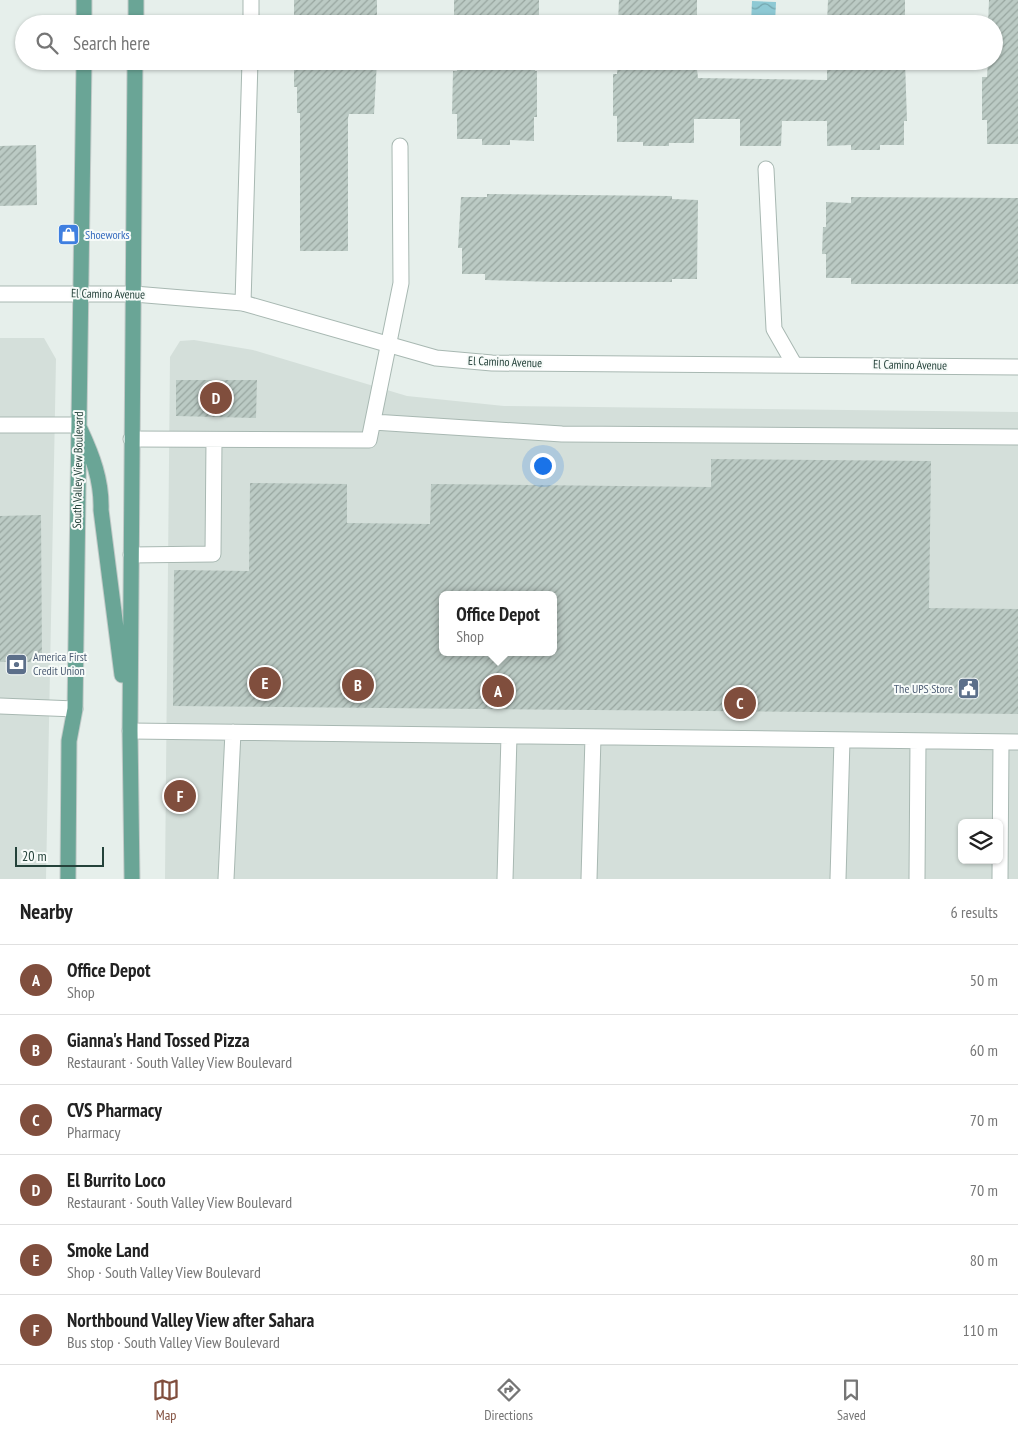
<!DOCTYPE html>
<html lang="en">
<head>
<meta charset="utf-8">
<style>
  :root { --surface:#fff; --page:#f2f2f2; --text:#222; --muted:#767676; --line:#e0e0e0; --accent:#804e3d }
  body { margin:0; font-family:"PT Sans Narrow",sans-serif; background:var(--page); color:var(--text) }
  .controls { position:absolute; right:15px; bottom:15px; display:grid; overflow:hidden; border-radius:8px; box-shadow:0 1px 4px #0004 }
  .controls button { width:45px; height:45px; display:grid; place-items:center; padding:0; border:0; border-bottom:1px solid var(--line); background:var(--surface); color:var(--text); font:25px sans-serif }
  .scale { position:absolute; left:15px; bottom:12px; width:89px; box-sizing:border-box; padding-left:5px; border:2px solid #24423a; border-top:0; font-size:14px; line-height:18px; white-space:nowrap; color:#24423a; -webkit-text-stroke:4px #f7fbf9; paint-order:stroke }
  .you { position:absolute; left:542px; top:465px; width:18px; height:18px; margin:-12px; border:4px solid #fff; border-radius:50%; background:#1a73e8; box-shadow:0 0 0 8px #1a73e833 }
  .badge { display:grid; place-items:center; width:32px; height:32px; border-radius:50%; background:var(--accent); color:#fff; font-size:16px; font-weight:700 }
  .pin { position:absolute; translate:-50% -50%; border:2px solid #fff; box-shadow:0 1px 5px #0006 }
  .popup { position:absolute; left:439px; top:591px; width:118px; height:65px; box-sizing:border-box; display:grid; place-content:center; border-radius:8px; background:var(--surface); filter:drop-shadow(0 1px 4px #0005); font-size:16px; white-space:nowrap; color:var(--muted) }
  .popup b { font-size:19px; color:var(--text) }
  .popup::after { content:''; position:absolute; left:50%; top:100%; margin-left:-10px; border:10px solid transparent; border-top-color:var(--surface) }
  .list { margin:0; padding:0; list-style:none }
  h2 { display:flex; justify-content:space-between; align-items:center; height:65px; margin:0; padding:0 20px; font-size:21px }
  h2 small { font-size:16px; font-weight:400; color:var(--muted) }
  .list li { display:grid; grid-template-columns:32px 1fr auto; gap:15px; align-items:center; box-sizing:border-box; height:70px; padding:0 20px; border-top:1px solid var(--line) }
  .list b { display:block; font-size:19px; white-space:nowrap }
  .list p { margin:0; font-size:16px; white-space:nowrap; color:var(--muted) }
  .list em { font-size:16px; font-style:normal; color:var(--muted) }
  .icon { flex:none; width:28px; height:28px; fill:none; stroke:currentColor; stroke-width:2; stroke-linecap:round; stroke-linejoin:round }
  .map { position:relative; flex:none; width:1018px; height:879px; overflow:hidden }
  .search { position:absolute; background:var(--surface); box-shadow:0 1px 4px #0004; left:15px; right:15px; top:15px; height:55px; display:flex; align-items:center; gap:12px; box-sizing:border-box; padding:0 18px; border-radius:28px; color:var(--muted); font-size:19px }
  .sheet { height:485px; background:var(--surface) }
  nav { display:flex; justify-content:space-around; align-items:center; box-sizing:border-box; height:70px; border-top:1px solid var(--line); background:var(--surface); font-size:14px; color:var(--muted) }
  nav a { display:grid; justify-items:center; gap:2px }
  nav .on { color:var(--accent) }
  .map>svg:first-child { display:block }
  .built { fill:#d4dfda; fill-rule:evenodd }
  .water { fill:url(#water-waves) }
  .building { fill:url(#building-hatch); fill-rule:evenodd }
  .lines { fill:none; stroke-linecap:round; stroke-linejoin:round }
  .service-casing { stroke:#a8b8b2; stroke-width:17 }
  .minor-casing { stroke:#a8b8b2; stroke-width:17 }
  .primary-casing { stroke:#c2cac8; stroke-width:17 }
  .service { stroke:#fff; stroke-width:15 }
  .minor { stroke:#fff; stroke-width:15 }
  .primary { stroke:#6aa596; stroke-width:15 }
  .labels { text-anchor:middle; stroke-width:4; stroke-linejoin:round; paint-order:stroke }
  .shop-label { font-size:12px; fill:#366cbe; stroke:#f7fbf9; text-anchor:start }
  .street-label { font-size:12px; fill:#24423a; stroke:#f7fbf9 }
  .service-label { font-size:12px; fill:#4e5e75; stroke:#f7fbf9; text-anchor:start }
</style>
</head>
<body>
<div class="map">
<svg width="1018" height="879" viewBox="0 0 1018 879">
  <defs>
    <pattern id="water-waves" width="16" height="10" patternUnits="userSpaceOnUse" patternTransform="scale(1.25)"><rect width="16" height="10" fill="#8ec9d4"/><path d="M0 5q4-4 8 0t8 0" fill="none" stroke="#74a5ad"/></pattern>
    <pattern id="building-hatch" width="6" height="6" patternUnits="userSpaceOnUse" patternTransform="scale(1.25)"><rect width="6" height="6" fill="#bbcac4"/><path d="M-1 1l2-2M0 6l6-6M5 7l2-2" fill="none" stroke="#98a6a0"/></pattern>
  </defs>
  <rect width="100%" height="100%" fill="#e6efeb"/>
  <!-- built -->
  <path class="built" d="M0,338H44L56,359L46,879H0Z
    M194,340L253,350L407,396L504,406L1018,412V879H165L170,357L180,341ZM443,595H553V652H443ZM962,823H999V860H962Z"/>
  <!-- water -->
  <path class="water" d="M752,1L776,2L775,24H751Z"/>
  <!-- building -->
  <path class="building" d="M294,0H377V24H294Z
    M454,0H539V24H454Z
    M619,0H697V24H618Z
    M828,0H905V24H827Z
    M989,0H1018V144H987V120H982V77H987L988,61H994V24H988Z
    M294,61H377L374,114H349L348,118V251H300V113H297V87H294Z
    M458,61H535V71H537V117H534V141L510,140V145H482V139H457V114H452L453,71H457Z
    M618,61H696L698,78L827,80V61H905L907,121H904V145H880V150H851V145L827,146V121H782L781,146H740V119H694V143H669V146H643V142H617V116H613V74H617Z
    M36,145L37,205L0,206V146Z
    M487,194L672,196V199L698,200L697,279H672V282H556L485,280V274H462V248H458L461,197H487Z
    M851,197L1018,198V284H851V278H826V254H822L823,227H826V202L851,203Z
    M176,380H257L256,418L176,416Z
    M711,459L931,461L929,608L1018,609V714L173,706L174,570L249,571L250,483L347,484V523L430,524L431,484L711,487ZM443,595H553V652H443Z
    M41,515L42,662H0V516Z"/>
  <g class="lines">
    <defs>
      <path id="service" d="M251,24V0
        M766,169L774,329L794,364
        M243,303L250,61
        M373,422L562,434L1018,437
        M0,425H78
        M131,439L369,440L401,283L400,146
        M131,555L213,554L214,441
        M0,706L75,709
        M130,731L1018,742
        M226,879L233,732
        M505,879L509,736
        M589,879L593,737
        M838,879L842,740
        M917,879L918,741
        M1000,879L1001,742"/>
      <path id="minor" d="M0,294H134L243,303L436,358L492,363L1018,367"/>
      <path id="primary" d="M84,0V24
        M136,24V0
        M80,429C92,455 102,480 101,510L122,675
        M68,879L69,741L75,709L84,61
        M132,879L130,731L135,61"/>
    </defs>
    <!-- service casing -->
    <use href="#service" class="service-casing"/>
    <!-- minor casing -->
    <use href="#minor" class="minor-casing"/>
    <!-- primary casing -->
    <use href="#primary" class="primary-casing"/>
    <!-- service -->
    <use href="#service" class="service"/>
    <!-- minor -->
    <use href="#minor" class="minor"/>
    <!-- primary -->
    <use href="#primary" class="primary"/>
  </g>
  <!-- icons -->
  <defs>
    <symbol id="shop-square" viewBox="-11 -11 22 22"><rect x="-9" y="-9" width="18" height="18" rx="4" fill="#3f7fe0" stroke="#f7fbf9"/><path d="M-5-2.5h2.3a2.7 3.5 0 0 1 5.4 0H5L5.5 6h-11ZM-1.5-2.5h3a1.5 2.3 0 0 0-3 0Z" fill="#fff"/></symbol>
    <symbol id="bank-square" viewBox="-11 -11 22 22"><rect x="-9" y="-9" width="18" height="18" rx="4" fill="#5c6f8a" stroke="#f7fbf9"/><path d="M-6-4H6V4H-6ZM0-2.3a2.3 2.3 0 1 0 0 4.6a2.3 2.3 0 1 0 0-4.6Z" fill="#fff"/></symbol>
    <symbol id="civic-square" viewBox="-11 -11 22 22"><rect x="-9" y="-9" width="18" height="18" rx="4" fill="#5c6f8a" stroke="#f7fbf9"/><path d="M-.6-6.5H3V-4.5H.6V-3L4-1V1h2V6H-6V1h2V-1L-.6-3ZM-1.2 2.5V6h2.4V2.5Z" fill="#fff"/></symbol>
  </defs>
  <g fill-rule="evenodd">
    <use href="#shop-square" x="56" y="222" width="25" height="25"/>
    <use href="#bank-square" x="4" y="652" width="25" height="25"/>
    <use href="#civic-square" x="956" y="676" width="25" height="25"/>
  </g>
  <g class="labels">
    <!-- shop labels -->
    <g class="shop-label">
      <text x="85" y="239">Shoeworks</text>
    </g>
    <!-- street labels -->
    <g class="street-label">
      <text transform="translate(108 294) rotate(1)" y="4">El Camino Avenue</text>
      <text transform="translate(505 362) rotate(2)" y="4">El Camino Avenue</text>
      <text transform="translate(910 365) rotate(1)" y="4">El Camino Avenue</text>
      <text transform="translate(78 470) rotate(-89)" y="4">South Valley View Boulevard</text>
    </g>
    <!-- service labels -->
    <g class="service-label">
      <text x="33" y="661">America First<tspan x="33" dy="14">Credit Union</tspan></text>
      <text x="953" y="693" text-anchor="end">The UPS Store</text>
    </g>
  </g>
</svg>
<div class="controls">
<button><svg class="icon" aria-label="layers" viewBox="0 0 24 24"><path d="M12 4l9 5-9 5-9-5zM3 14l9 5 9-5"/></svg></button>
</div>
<div class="scale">20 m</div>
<div class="you"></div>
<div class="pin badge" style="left:498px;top:691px">A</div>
<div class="popup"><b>Office Depot</b>Shop</div>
<div class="pin badge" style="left:358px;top:685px">B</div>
<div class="pin badge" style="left:740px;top:703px">C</div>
<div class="pin badge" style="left:216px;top:398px">D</div>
<div class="pin badge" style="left:265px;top:683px">E</div>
<div class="pin badge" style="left:180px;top:796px">F</div>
<div class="search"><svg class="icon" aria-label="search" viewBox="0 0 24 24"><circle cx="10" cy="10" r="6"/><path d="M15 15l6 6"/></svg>Search here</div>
</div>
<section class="sheet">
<h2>Nearby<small>6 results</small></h2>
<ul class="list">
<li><span class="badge">A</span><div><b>Office Depot</b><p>Shop</p></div><em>50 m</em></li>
<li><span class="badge">B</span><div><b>Gianna's Hand Tossed Pizza</b><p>Restaurant · South Valley View Boulevard</p></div><em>60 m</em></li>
<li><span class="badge">C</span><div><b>CVS Pharmacy</b><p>Pharmacy</p></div><em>70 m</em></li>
<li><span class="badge">D</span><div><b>El Burrito Loco</b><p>Restaurant · South Valley View Boulevard</p></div><em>70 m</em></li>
<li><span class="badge">E</span><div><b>Smoke Land</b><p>Shop · South Valley View Boulevard</p></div><em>80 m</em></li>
<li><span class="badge">F</span><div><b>Northbound Valley View after Sahara</b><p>Bus stop · South Valley View Boulevard</p></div><em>110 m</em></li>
</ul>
</section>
<nav>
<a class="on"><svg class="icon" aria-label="map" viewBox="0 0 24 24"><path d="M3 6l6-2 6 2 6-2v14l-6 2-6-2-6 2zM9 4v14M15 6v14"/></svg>Map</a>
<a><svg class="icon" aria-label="directions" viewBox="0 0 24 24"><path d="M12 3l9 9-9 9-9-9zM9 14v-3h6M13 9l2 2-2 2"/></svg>Directions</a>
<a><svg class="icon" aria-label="saved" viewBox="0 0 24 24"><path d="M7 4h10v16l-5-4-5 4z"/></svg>Saved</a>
</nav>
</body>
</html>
